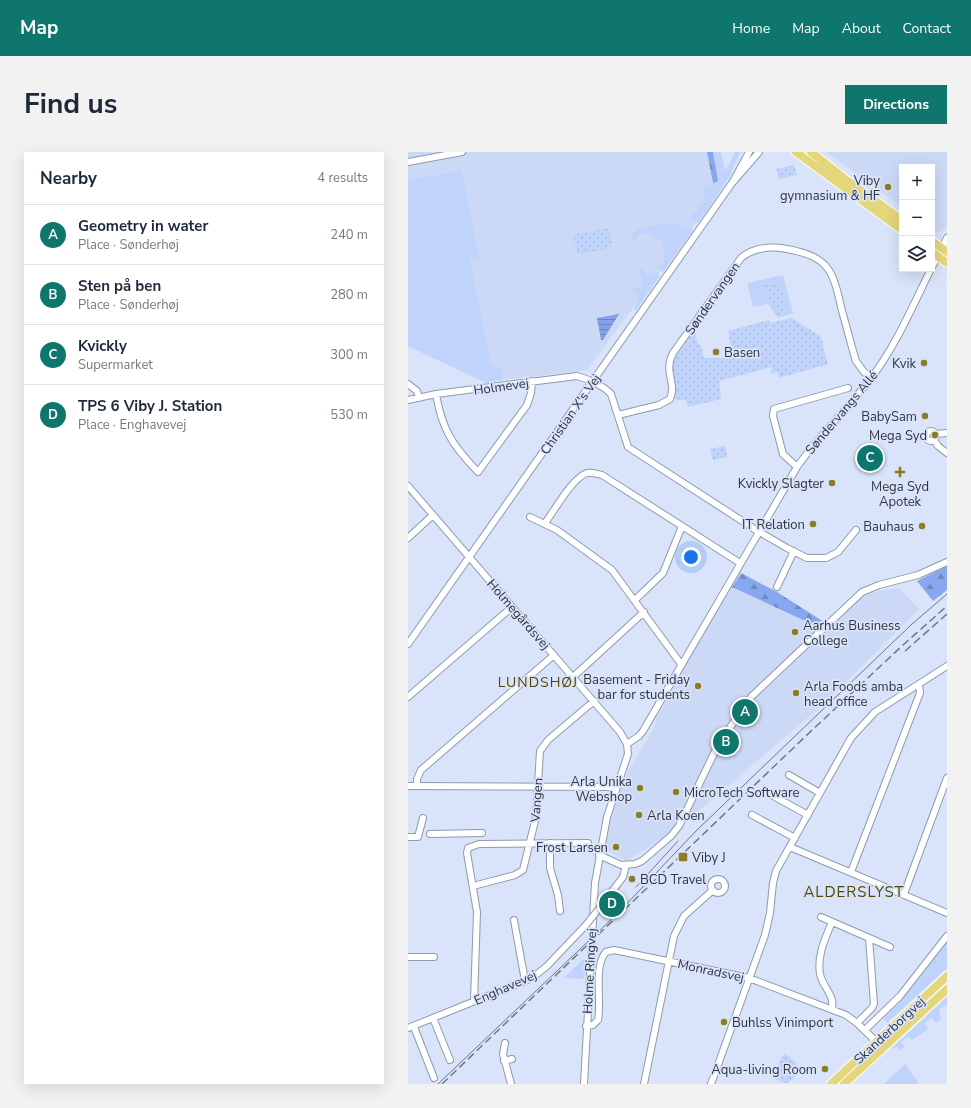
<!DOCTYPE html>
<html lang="en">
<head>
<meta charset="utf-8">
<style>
  :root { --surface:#fff; --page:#f2f2f3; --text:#1f2937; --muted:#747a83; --line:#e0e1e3; --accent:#0f766e }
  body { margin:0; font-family:"Nunito Sans",sans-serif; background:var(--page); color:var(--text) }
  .controls { position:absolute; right:12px; top:12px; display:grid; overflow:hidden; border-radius:0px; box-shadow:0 4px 16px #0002 }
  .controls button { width:36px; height:36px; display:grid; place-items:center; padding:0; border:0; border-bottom:1px solid var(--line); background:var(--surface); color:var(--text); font:20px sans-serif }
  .you { position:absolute; left:283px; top:405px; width:14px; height:14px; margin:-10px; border:3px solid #fff; border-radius:50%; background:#1a73e8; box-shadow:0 0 0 6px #1a73e833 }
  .badge { display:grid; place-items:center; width:26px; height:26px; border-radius:50%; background:var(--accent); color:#fff; font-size:13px; font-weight:700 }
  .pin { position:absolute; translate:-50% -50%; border:2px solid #fff; box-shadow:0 1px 4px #0006 }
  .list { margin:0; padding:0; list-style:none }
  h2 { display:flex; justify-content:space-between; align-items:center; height:52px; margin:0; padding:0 16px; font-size:17px }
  h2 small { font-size:13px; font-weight:400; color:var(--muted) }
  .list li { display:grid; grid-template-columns:26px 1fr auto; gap:12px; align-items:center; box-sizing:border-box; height:60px; padding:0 16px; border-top:1px solid var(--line) }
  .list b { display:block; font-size:15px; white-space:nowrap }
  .list p { margin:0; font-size:13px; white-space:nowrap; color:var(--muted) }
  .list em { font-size:13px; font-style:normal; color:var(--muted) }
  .icon { flex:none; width:22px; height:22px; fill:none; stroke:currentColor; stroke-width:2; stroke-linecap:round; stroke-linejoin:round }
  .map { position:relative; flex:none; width:539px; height:932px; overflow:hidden; border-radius:0px }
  header { display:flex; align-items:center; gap:24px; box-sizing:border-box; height:56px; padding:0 20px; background:var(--accent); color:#fff }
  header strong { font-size:19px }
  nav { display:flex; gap:22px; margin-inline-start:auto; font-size:14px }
  .intro { display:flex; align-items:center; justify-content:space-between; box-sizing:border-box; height:96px; padding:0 24px }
  h1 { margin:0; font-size:28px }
  .button { padding:10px 18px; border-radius:0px; background:var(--accent); color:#fff; font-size:14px; font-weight:700 }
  main { display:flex; gap:24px; padding:0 24px }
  aside { flex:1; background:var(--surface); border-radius:0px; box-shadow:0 4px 16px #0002 }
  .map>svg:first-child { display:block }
  .built { fill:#ccd9f6 }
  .grass { fill:#c0d3fb }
  .forest { fill:url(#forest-firs) }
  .park { fill:url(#park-dots) }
  .water { fill:url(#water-rules) }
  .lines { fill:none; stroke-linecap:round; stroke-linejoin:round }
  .minor-casing { stroke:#909aae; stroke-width:8 }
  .major-casing { stroke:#fff; stroke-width:10 }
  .minor { stroke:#fff; stroke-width:6 }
  .major { stroke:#e4d67a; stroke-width:8 }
  .tram { stroke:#717886; stroke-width:1 }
  .rail { stroke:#717886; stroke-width:1.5; stroke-dasharray:8 4; stroke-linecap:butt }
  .minor-bridge-casing { stroke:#909aae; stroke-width:8; stroke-linecap:butt }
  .minor-bridge { stroke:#fff; stroke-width:6 }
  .poi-dot { fill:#8c7d23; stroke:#d9e3f9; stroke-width:1.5 }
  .labels { text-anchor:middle; stroke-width:3.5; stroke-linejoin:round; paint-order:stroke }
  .poi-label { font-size:13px; fill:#30343d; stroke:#d9e3f9; text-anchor:end }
  .street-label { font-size:13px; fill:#30343d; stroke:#d9e3f9 }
  .neighbourhood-label { font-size:14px; letter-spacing:1px; fill:#514704; stroke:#d9e3f9 }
  .quarter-label { font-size:15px; letter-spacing:1px; fill:#514704; stroke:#d9e3f9 }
</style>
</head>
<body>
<header>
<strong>Map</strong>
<nav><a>Home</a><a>Map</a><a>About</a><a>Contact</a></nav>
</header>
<div class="intro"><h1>Find us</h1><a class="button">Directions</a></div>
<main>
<aside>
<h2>Nearby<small>4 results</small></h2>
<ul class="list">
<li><span class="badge">A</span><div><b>Geometry in water</b><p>Place · Sønderhøj</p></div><em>240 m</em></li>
<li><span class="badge">B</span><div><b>Sten på ben</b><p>Place · Sønderhøj</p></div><em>280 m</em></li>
<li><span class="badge">C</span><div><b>Kvickly</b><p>Supermarket</p></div><em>300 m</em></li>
<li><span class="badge">D</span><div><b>TPS 6 Viby J. Station</b><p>Place · Enghavevej</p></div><em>530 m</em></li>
</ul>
</aside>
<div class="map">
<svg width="539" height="932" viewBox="0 0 539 932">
  <defs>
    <pattern id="forest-firs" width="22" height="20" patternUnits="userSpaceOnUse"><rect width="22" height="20" fill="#88a7ee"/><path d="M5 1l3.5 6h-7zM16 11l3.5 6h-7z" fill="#7089c2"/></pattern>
    <pattern id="park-dots" width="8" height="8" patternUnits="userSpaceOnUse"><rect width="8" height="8" fill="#c0d3fb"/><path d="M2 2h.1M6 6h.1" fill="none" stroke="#a5b6d8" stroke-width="1.8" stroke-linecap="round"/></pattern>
    <pattern id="water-rules" width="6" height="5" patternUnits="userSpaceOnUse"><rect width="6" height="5" fill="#82a1e8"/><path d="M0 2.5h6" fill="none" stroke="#6b84bd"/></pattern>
  </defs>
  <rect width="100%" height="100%" fill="#d9e3f9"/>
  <!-- built -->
  <path class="built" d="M0,0H305L310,28L316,33L179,218L95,228L93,217L83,212L62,108L71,106L54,18L0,28Z
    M418,0H539V72L535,79L528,80L524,77V15H494V55Z
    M324,434L410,475L406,479L411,482L450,446L460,441L476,438L491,436L511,457L417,551L267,679L218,709L198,697L199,665L216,626L245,578L249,569L247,568L271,526L318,435L322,437Z"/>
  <!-- grass -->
  <path class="grass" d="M305,0H313L317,19L326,3V0H332L321,26L290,71L283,67L282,64L289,59L296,48L295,35L310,29Z
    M54,18L71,106L62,108L83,212L93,217L95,228L78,231L0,194V28Z
    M264,71L285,78L255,120L250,117L256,108L255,90L241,81L232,82L227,88L222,85C230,71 250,74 264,71Z
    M231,114C235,120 240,124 247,120L252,124L228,158L226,157C231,150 232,144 224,138H217L235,135Z
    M375,123L385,161L370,166L360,152L345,155L339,131Z
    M539,788V816L479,871L475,867L489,853Z
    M175,807L178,811L176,827L156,826Z
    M539,845V852L532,857L531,862L534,867L528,871L524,866L517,871L520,877L503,889L502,886H497L493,891L497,894L492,898L489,895L484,896Z
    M497,912L511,932H476Z"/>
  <!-- forest -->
  <path class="forest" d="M299,0H305L310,29L309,30L305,31Z
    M539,414V438L525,449L509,429Z
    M333,421L369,440L416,470L412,474H408L324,435Z"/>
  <!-- park -->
  <path class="park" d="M386,13L389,23L371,27L368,17Z
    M201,76L204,96L170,102L169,100L165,83Z
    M370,130L379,157L377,164L370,166L356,133Z
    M384,166L413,185L420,212L371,226L370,220L362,222L365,216L363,215L311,229L313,247L280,255L278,248H270L266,246C267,237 263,229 264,221C264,204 276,191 286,177L290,192L293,193L296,206H326L320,179L361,168L362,171Z
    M317,294L319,305L305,308L302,297Z
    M377,901L389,912L391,918L389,923L380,931L372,930L365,925L366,914H370L373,906Z"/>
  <!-- water -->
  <path class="water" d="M211,162L195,188H193L189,166Z"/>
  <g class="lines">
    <defs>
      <path id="minor" d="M0,10L54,0
        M326,28L341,0
        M524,115L539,86
        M0,232L9,239L11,246
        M28,242C34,278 45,294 70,320L119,253L123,241L124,229
        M0,248L28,242L169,224C180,227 196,234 203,242L220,295L348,378L379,396L399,406H418L430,400L448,378
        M210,263L251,253L262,247C269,231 255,220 265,201L333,106C346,95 362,94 379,97C422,105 425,119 434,159C439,176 443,193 448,209L456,220L463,226
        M518 284a5 5 0 1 1 10 0a5 5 0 1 1-10 0Z
        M528,282L539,281
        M526,288L530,294L539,301
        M389,315L375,302L365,264L366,257L440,236
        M0,334L212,580L219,592L220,602L199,665L187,731L176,932
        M122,365L149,378L204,418L273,512
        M137,371C147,358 164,326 179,321C184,320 189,322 194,323L332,411
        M0,386L25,363
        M369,435L386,399
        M227,448L255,421L274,374
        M0,492L324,31L351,0
        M165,525L236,460
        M0,545L104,455
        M219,592L231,584L235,579L389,315C411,283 440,257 463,226C488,194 505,153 523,117
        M381,623L412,641
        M0,634L208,635
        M9,634V627L13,618L146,503
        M358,640L400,663
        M344,663L387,686
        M22,682L74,681
        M0,685H10L15,666
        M142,691V716L150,743L152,759
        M382,695L539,761
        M191,703L213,713L227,712L234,709L263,684L271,674L310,593L343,545L454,440L471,433L510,423L539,410
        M443,720L512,541L511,532
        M303 734a7 7 0 1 1 14 0a7 7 0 1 1-14 0Z
        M65,734L107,723L115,718L128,665L132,599L140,588L186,549
        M496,742L539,626
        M193,754L215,725L218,713
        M413,765L482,795
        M106,768L117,829
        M424,770C417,787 409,803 412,822C414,834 427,843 424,857
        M0,805H26
        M66,849L69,760L59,701L60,696L71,692L180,691
        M25,866L42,908
        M449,871L464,856L466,852L461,786
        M178,874L185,873L190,868C194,850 185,814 198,800L206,798L341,826L438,863L449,871L475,896
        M6,875L26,926
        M0,876L124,826L139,814L178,773
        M457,878L492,844L539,784
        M97,891L95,902L103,932
        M96,909L104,907
        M236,932L266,784L276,764L305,738
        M303,932L357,783L362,761L365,731L368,719L443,586L467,560L539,514"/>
      <path id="major" d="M388,0L494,78
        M403,0L437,27L494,68
        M524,89L539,100
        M524,100L539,111
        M423,932L539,824
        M436,932L539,837"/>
    </defs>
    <!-- minor casing -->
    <use href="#minor" class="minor-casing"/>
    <!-- major casing -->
    <use href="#major" class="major-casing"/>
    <!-- minor -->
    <use href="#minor" class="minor"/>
    <!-- major -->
    <use href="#major" class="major"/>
    <!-- tram -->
    <path class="tram" d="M228,735L270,689
      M30,932L209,762L288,679L504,472L539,442"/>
    <!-- rail -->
    <path class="rail" d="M497,499L539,462
      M34,932L401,581L495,493L539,454"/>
    <defs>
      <path id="minor-bridge" d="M178,773L193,754"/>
    </defs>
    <!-- minor-bridge casing -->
    <use href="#minor-bridge" class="minor-bridge-casing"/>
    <!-- minor-bridge -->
    <use href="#minor-bridge" class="minor-bridge"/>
  </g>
  <!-- markers -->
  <g class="poi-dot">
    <circle cx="480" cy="35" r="4"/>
    <circle cx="308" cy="200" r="4"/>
    <circle cx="516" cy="211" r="4"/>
    <circle cx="517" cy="264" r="4"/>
    <circle cx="527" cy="283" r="4"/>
    <path d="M490 314h4v4h4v4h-4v4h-4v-4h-4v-4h4z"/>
    <circle cx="424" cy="331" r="4"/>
    <circle cx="405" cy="372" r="4"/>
    <circle cx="514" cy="374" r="4"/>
    <circle cx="387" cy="480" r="4"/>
    <circle cx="290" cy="534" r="4"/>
    <circle cx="388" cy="541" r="4"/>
    <circle cx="232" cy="636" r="4"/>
    <circle cx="268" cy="640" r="4"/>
    <circle cx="231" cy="663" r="4"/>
    <circle cx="208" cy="695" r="4"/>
    <rect x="270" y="700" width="10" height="10" rx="2"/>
    <circle cx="224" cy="727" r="4"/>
    <circle cx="316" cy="870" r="4"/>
    <circle cx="417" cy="917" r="4"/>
  </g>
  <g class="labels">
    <!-- poi labels -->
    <g class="poi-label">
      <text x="472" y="33">Viby<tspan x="472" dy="15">gymnasium &amp; HF</tspan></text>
      <text x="316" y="205" text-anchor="start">Basen</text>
      <text x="508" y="216">Kvik</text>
      <text x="509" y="269">BabySam</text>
      <text x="519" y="288">Mega Syd</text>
      <text x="416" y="336">Kvickly Slagter</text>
      <text x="492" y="339" text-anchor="middle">Mega Syd<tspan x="492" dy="15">Apotek</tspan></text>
      <text x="397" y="377">IT Relation</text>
      <text x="506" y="379">Bauhaus</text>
      <text x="395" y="478" text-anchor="start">Aarhus Business<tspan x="395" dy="15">College</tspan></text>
      <text x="282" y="532">Basement - Friday<tspan x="282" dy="15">bar for students</tspan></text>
      <text x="396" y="539" text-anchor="start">Arla Foods amba<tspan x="396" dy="15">head office</tspan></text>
      <text x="224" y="634">Arla Unika<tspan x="224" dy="15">Webshop</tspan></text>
      <text x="276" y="645" text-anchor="start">MicroTech Software</text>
      <text x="239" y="668" text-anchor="start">Arla Koen</text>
      <text x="200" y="700">Frost Larsen</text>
      <text x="284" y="710" text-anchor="start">Viby J</text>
      <text x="232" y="732" text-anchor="start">BCD Travel</text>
      <text x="324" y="875" text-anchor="start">Buhlss Vinimport</text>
      <text x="409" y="922">Aqua-living Room</text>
    </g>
    <!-- street labels -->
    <g class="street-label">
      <text transform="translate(304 146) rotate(-55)" y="5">Søndervangen</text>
      <text transform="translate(93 234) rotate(-8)" y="5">Holmevej</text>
      <text transform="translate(433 260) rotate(-50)" y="5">Søndervangs Allé</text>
      <text transform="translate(162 262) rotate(-55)" y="5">Christian X's Vej</text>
      <text transform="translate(111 462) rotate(49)" y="5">Holmegårdsvej</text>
      <text transform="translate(128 648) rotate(-86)" y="5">Vangen</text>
      <text transform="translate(303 818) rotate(12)" y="5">Monradsvej</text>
      <text transform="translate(181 819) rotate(-87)" y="5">Holme Ringvej</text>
      <text transform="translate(97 835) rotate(-24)" y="5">Enghavevej</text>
      <text transform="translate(481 878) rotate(-43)" y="5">Skanderborgvej</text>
    </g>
    <!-- neighbourhood labels -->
    <g class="neighbourhood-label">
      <text x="130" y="535">LUNDSHØJ</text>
    </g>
    <!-- quarter labels -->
    <g class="quarter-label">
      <text x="446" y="745">ALDERSLYST</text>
    </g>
  </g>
</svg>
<div class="controls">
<button>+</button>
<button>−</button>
<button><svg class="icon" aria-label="layers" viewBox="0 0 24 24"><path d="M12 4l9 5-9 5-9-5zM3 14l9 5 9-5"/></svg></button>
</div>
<div class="you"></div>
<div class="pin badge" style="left:337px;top:560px">A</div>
<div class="pin badge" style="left:318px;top:590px">B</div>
<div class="pin badge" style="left:462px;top:306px">C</div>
<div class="pin badge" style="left:204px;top:752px">D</div>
</div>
</main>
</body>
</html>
